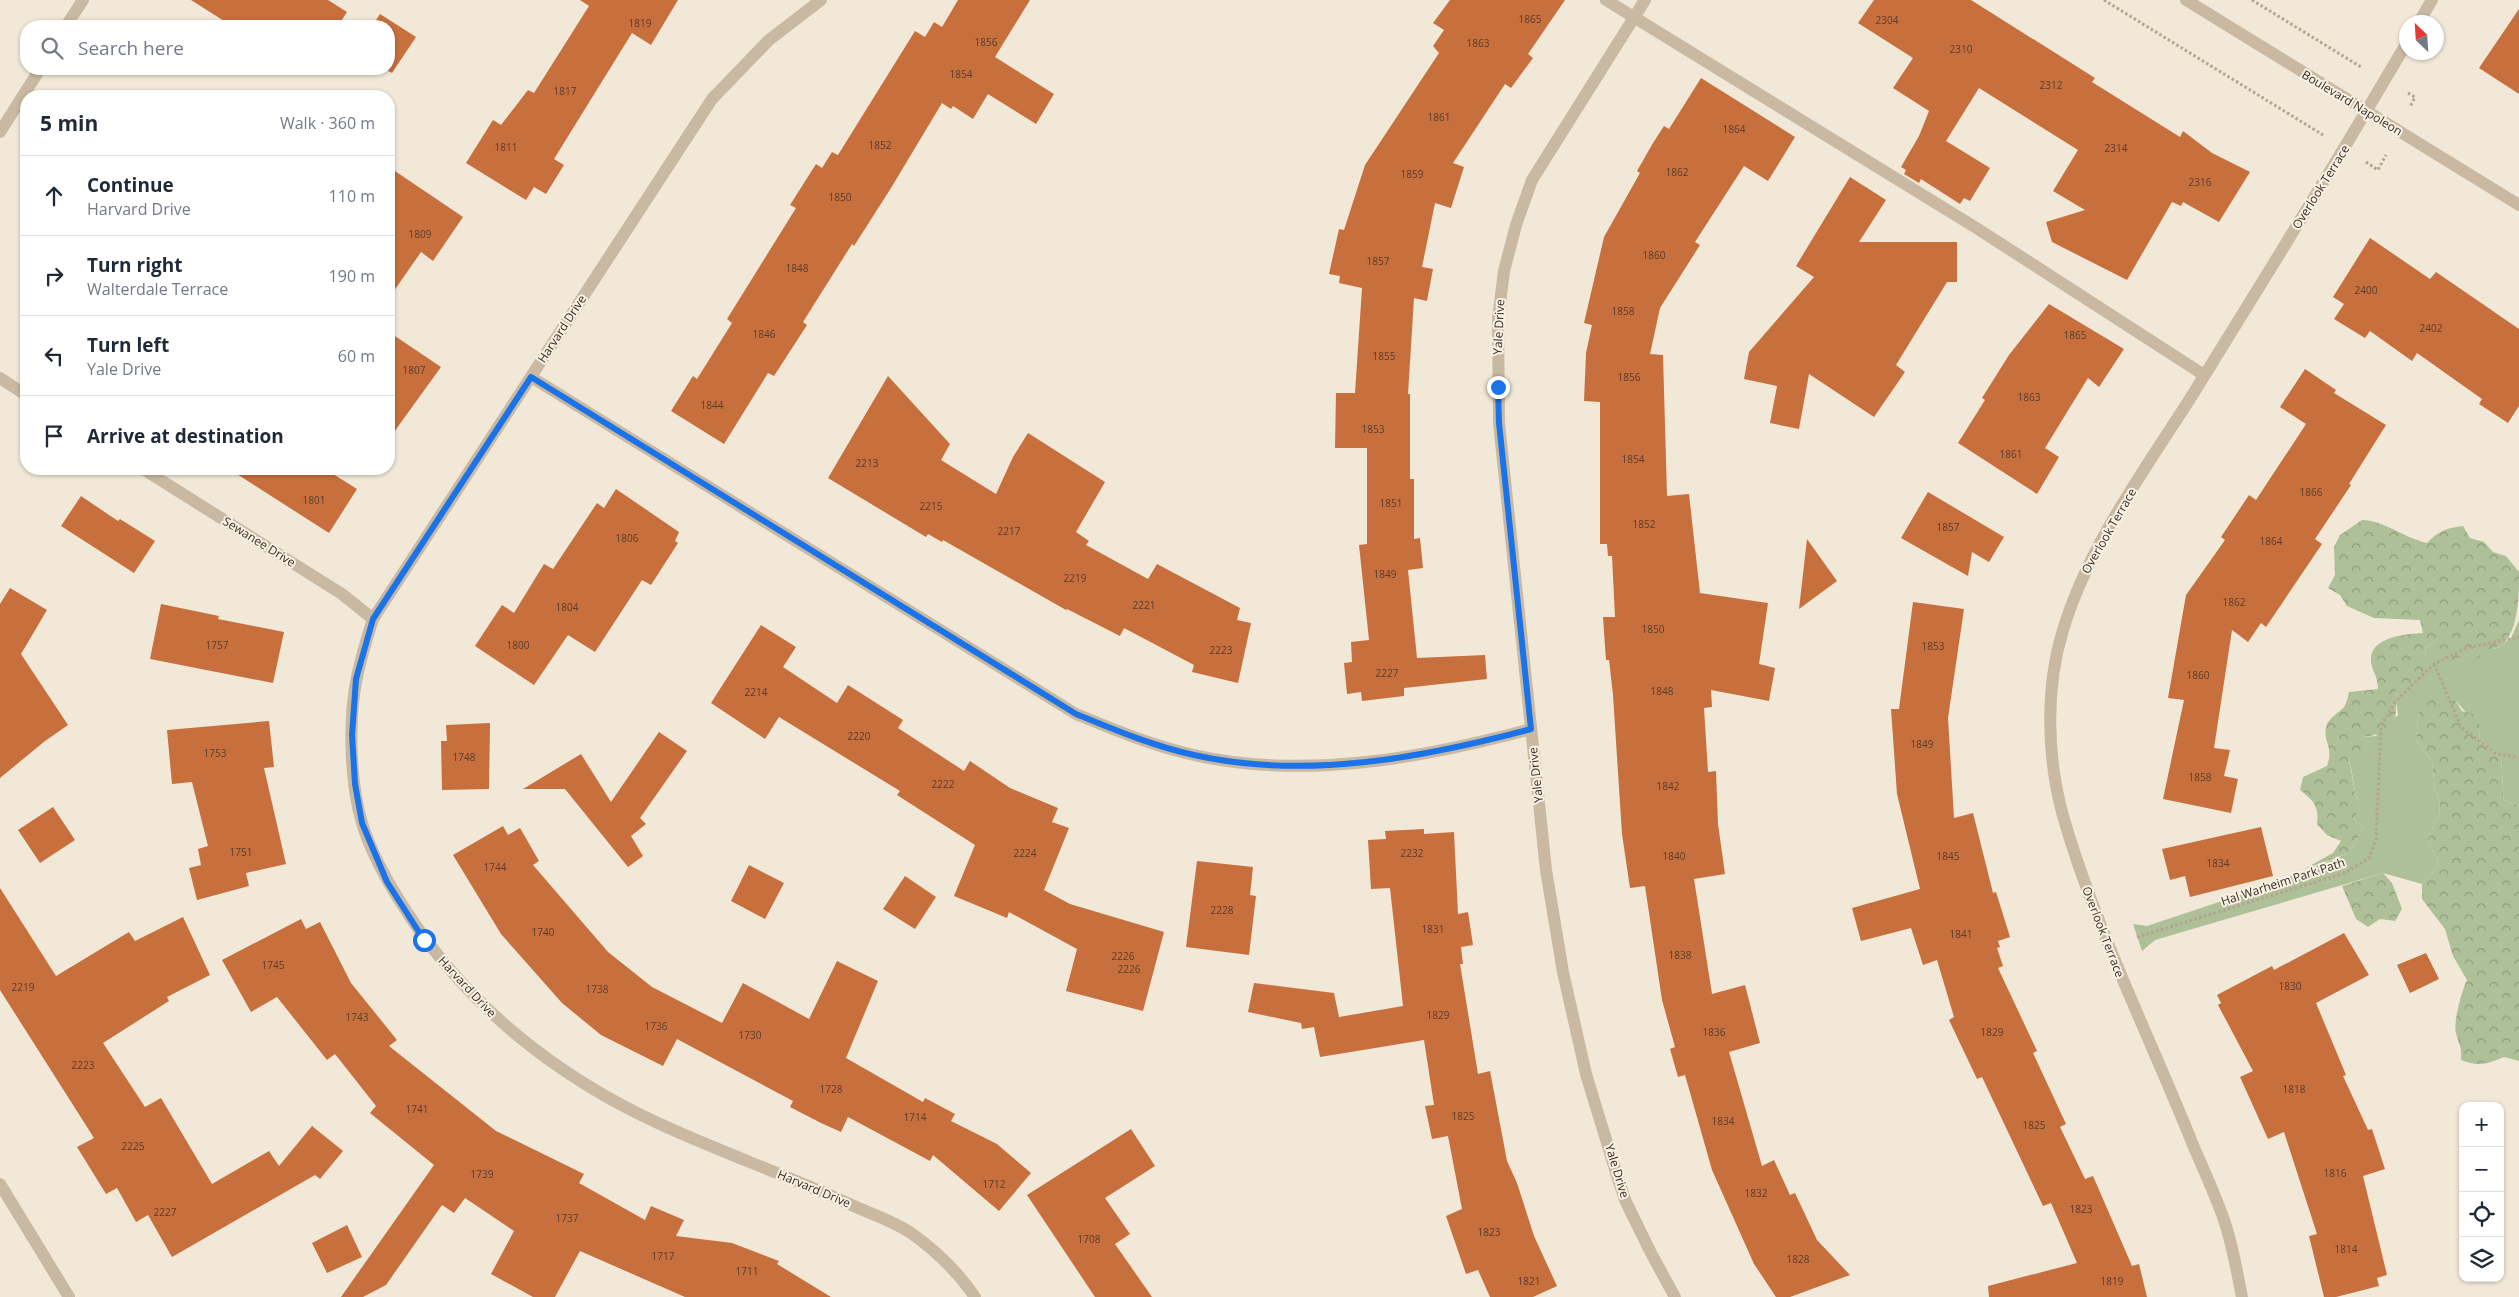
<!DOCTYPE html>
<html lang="en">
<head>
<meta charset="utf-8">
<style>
  :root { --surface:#fff; --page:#f2f2f3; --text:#1f2937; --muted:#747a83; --line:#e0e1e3 }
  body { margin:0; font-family:"Open Sans",sans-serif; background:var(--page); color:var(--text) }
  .controls { position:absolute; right:15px; bottom:15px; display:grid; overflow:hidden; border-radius:10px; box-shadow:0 1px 4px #0004 }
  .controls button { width:45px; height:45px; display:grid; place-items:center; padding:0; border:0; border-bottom:1px solid var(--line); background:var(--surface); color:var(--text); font:25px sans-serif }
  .compass { position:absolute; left:2399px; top:15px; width:45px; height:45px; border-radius:50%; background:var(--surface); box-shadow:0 1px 4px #0004; rotate:335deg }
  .stop { position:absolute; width:15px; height:15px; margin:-11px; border:4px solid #1a73e8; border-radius:50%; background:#fff }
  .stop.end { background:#1a73e8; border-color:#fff; box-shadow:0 1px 5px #0008 }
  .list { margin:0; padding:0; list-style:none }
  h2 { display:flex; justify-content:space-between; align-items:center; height:65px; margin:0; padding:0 20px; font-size:21px }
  h2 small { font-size:16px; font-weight:400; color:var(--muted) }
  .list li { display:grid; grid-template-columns:32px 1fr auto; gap:15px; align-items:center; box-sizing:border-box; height:80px; padding:0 20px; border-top:1px solid var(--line) }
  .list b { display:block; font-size:19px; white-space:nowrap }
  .list p { margin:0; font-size:16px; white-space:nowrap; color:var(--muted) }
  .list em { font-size:16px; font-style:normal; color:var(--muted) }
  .icon { flex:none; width:28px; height:28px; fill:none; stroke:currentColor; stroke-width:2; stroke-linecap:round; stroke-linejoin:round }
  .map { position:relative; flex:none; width:2519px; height:1297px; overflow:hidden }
  .search { position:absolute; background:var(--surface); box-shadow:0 1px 4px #0004; left:20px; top:20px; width:375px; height:55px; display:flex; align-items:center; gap:12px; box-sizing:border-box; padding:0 18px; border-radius:20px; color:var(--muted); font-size:19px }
  .panel { position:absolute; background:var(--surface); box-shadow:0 1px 4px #0004; left:20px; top:90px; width:375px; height:385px; border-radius:20px }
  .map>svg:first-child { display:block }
  .green { fill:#aec097 }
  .forest { fill:url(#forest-crowns) }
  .building { fill:#c86f3e }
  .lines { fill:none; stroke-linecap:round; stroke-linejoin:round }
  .path { stroke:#b5a38d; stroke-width:3; stroke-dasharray:2.5 2.5; stroke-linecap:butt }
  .lane { stroke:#c9b9a3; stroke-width:12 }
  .street { stroke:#c9b9a3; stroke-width:12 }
  .route { stroke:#1a73e8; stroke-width:6 }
  .labels { text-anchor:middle; stroke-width:4; stroke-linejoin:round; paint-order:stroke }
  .number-label { font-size:10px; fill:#593d2b }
  .street-label { font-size:12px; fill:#342c25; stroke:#f9f2e3 }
</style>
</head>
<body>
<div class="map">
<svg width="2519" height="1297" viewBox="0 0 2519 1297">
  <defs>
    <pattern id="forest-crowns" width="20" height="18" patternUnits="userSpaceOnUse" patternTransform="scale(1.25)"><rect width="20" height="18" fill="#aec097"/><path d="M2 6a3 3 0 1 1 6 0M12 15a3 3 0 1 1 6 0" fill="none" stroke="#8e9c7b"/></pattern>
  </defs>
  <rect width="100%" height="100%" fill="#f1e8d7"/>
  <!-- green -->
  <path class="green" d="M2519,620V805L2504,800L2501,758L2479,742L2480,728L2455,700L2419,711L2416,739L2432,762L2435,789L2440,802L2439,815L2427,840L2438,861L2436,869L2422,884L2383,873L2155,940L2142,951L2133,924L2147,926L2252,891L2349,853L2364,827L2353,819L2361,808C2351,787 2355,777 2348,757L2362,737L2376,736L2398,715L2396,701L2397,687L2404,692C2417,680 2425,665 2426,648L2438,638L2461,657L2497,648L2511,638Z"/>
  <!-- forest -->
  <path class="forest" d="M2362,520C2386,521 2404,538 2427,543C2438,531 2447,528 2463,526L2470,538L2484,542L2493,552L2506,556L2519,572C2519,596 2519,628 2503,644C2489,653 2487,647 2475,662L2461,657L2444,663L2436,651L2438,638L2426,648L2422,682L2412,685L2404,692L2397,688C2393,721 2405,732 2362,737L2361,752L2348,757C2354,776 2351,788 2361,808L2353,819L2364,827L2349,853L2304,869L2333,853L2341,841L2327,835L2317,824C2319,806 2314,801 2300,790L2303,777L2327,766C2334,746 2323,743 2326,727C2328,718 2339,713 2344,707C2347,703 2348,696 2349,692L2378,689C2378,676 2372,671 2371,662C2368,637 2406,634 2423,633L2420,620L2374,618L2347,606L2340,595L2328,588L2335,575L2334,547L2340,535Z
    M2442,696L2455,700L2462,711L2477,715L2480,728L2479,742L2501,758L2504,800L2519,805V1061L2504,1057C2488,1064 2478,1067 2461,1060C2462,1047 2459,1045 2456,1033C2453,1022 2462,990 2467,980L2453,956L2445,929L2422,899V884L2436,869L2438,861L2427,840L2439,815L2440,802L2435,789L2432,762L2416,739L2419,711L2427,699Z
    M2383,873L2392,883L2402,909L2395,921L2380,919L2368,927L2356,919L2342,886Z"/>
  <!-- building -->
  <path class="building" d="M191,0H328L347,12L338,26H232Z
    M580,0H678L651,45L632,33L554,159L564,165L546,194L534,187L526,200L466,163L493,120L501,125L528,90L534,93L589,6Z
    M958,0H1030L995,57L1054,94L1036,124L988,94L973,119L953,106L951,109L942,103L891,188L854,246L852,244L803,322L807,325L774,376L768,373L724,444L671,411L693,376L697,379L732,323L727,319L796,208L790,205L816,164L822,168L832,152L838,155L915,31L925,37L934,22L942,27Z
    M1450,0H1565L1528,54L1533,58L1511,88L1505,84L1453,163L1464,167L1451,208L1435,203L1422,267L1433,269L1427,301L1414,298L1408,394H1410V479H1414V539L1420,538L1423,568L1408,570L1417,658L1485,655L1487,679L1404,688V696L1362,701L1361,692L1347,694L1344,663L1352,662L1351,642L1369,640L1359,545L1367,544V448H1335L1336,393H1355L1362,288L1339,283L1340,276L1329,274L1339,229L1344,230L1365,165L1439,53L1433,46L1444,30L1433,23Z
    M1874,0H1971L2095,78L2092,82L2180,137L2183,131L2212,153L2250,172L2219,222L2183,202L2181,206L2172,202L2127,280L2052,242L2046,222L2085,210L2053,191L2078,150L1979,88L1946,141L1990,168L1970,201L1964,198L1960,204L1921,179L1919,183L1904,174L1906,170L1901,167L1919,136L1929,111L1893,88L1913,58L1858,23Z
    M2519,9V94L2479,68Z
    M380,14L416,37L392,73L385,69H389V26H372Z
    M1701,78L1795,137L1768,181L1744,166L1695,242L1700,245L1660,308L1650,354L1663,355L1667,496L1689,494L1700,593L1768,603L1759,664L1775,668L1769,701L1711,690L1712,707L1704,708L1708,772L1716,771L1718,824L1725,874L1694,879L1712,994L1745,985L1760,1043L1729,1052L1762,1166L1774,1160L1790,1195L1795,1193L1817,1240L1850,1275L1790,1297H1776L1754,1264L1712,1170L1685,1075L1678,1077L1670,1049L1675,1047L1662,1000L1645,886L1630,888L1622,834L1613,695L1609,660H1606L1603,617H1615L1612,556H1608L1607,544H1600V402L1584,401L1586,353L1592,325L1584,323L1604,237L1640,173L1637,171L1653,143L1664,126L1669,129Z
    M389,167L463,217L433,261L421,252L389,298Z
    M1850,177L1886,200L1859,242H1957V282H1947L1896,365L1905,372L1874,417L1809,374L1799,429L1770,423L1777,386L1744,379L1749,352L1814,277L1796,266Z
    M2370,238L2430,279L2436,272L2519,329V406L2508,423L2479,404L2482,399L2417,353L2412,361L2370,331L2365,338L2334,319L2344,304L2333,297Z
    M2049,304L2124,349L2099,387L2088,378L2045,448L2059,457L2037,494L1958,443L1985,400L1982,398L2009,355Z
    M389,332L441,367L389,439Z
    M2305,369L2336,390L2334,393L2386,425L2349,484L2351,485L2315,539L2322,544L2266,627L2261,623L2248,642L2232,630L2214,748L2230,750L2224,776L2238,779L2231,813L2163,799L2184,700L2168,698L2186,595L2225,540L2221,537L2249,495L2256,500L2306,424L2280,407Z
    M888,376L950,444L941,460L996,494L1013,457L1028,433L1105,482L1076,532L1089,541L1086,545L1148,579L1157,564L1240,608L1237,620L1251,623L1238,683L1192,672L1194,665L1124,628L1120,636L1067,609L1066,610L943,540L942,542L928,534L926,537L828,478Z
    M229,469H325L357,489L329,533Z
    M616,489L679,532L675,541L678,543L651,585L642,580L595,652L568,635L534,685L475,646L502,605L514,613L544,564L553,569L597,503L604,508Z
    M1928,492L2004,537L1989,562L1972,552L1968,576L1901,538Z
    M81,496L118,521L120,519L155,541L134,573L61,526Z
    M1807,539L1837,581L1799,609Z
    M10,588L47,610L21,654L68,725L45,741L0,778V604Z
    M1913,602L1964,609L1948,718L1954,818L1973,813L1993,893L1996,892L2010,937L1998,941L2000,947L1997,948L2003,966L1998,968L2037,1051L2033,1053L2066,1124L2060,1127L2085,1179L2093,1176L2132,1266L2139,1264L2147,1297H1989L1988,1286L2077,1263L2051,1203L2043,1206L1982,1077L1977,1079L1949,1020L1954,1017L1937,960L1923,965L1911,928L1861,941L1852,908L1920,889L1897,794L1891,709H1899Z
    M161,604L219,616L218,619L284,632L273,683L150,659Z
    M761,625L796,647L783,667L837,703L848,685L903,720L898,728L964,771L970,761L1010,788L1058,808L1052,822L1069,828L1044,890L1070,904L1164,932L1143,1011L1066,991L1077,949L1009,912L1007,918L954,896L975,845L897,795L900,791L779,717L765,739L711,703Z
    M269,721L274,767L264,768L286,864L246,873L249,886L197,900L189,868L201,865L198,849L208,846L192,782L172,784L167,730Z
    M490,723L489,789L442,790L441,741H447L446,725Z
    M659,732L687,751L640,818L646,824L631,836L643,856L628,867L565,789H523L581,754L611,802Z
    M53,807L75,840L40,863L18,830Z
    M503,826L508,835L520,828L539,861L533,865L608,952L652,987L722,1023L743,983L809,1019L837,961L878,981L846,1058L923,1102L925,1098L955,1114L951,1121L997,1144L1031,1173L999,1211L933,1155L930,1161L848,1117L841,1132L821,1123L790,1107L793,1101L677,1039L663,1066L601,1035L562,1003L501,934L453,855Z
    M2261,827L2273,876L2190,897L2185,876L2170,880L2162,849Z
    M1424,829V834L1454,832L1458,914L1468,912L1473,945L1461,947L1463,964H1460L1478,1074L1490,1071L1507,1161L1517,1183L1534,1236L1557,1286L1533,1297H1490L1478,1270L1466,1274L1446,1216L1462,1209L1448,1136L1432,1139L1425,1106L1434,1105L1424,1040L1320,1057L1314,1027L1302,1029L1301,1023L1248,1012L1254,983L1334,993L1339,1017L1403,1006L1390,888L1371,889L1368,840L1386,839L1385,831Z
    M1197,861L1253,867L1250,895L1256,896L1249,955L1186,947Z
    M749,865L784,883L765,919L731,901Z
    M905,876L936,897L915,929L883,909Z
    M0,888L56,976L129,932L135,941L183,917L210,975L167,997L169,1001L103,1043L145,1107L161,1098L212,1184L269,1151L279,1166L312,1126L343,1151L320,1179L315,1175L172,1257L148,1215L136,1222L117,1188L106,1194L77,1147L94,1138L0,990Z
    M301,919L306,929L320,922L351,983L397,1040L389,1046L496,1131L584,1174L579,1183L645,1220L651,1206L684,1220L676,1236L732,1243L779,1261L777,1264L831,1297H685L580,1251L555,1297H533L491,1274L514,1231L465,1198L454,1213L442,1205L386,1285L363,1297H341L434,1165L370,1113L376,1106L335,1054L327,1060L277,997L251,1012L222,960Z
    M2344,933L2369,975L2316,1003L2346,1075L2343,1076L2368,1130L2372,1129L2385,1169L2363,1176L2387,1275L2377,1278L2379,1286L2336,1297H2324L2309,1236L2317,1234L2284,1132L2268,1139L2240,1077L2253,1071L2218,1005L2221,1003L2217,995L2272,966L2274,970Z
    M2426,953L2439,979L2410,993L2397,965Z
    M1131,1129L1155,1166L1105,1198L1130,1234L1115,1244L1152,1297H1095L1027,1195Z
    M347,1225L362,1257L327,1273L312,1243Z"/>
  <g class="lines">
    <!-- path -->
    <path class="path" d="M2104,0L2323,135
      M2252,0L2361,67
      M2408,93L2415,97L2410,107
      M2366,162L2378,170L2386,155
      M2434,664L2461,727L2496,754L2519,757
      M2137,937L2345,873L2369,858L2376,839L2381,725L2396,701L2434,664L2467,648L2519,637"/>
    <!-- lane -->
    <path class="lane" d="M1606,0L1978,229L2204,375"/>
    <!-- street -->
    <path class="street" d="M821,0L769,40L712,99L373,619C367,638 361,658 357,677C348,720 350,782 362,823C371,853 388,883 405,909C466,1005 557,1077 660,1124C725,1154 792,1177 856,1207C874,1215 895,1222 911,1233C935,1250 958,1272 975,1297
      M1645,0L1532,180L1516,225L1504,271L1498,319L1499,423L1546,870L1563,972L1586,1074L1618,1179L1626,1202L1651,1253L1675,1297
      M2186,0L2519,205
      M2419,22L2432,0
      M66,26L83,0
      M0,132L40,69
      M531,377L1076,714C1115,730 1153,746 1194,755C1305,780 1423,758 1531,729
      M0,378L26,395
      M143,469L342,594L373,619
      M0,1184L69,1297
      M2242,1297C2237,1272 2233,1247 2225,1223C2216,1196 2204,1171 2193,1145C2149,1035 2096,930 2063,816C2047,757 2045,689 2063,630C2089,544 2145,470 2193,394C2265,278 2337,162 2406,44"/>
  </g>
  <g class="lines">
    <!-- route -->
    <path class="route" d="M424,940L387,882L362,823L355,784L352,735L356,679L373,619L531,377L1076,714C1115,730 1153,746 1194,755C1305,780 1422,758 1531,729L1499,423L1498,387"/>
  </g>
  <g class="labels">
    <!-- number labels -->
    <g class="number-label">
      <text x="1530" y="23">1865</text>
      <text x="1887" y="24">2304</text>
      <text x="640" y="27">1819</text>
      <text x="986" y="46">1856</text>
      <text x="1478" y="47">1863</text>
      <text x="1961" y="53">2310</text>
      <text x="961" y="78">1854</text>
      <text x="2051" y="89">2312</text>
      <text x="565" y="95">1817</text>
      <text x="1439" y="121">1861</text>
      <text x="1734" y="133">1864</text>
      <text x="880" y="149">1852</text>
      <text x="506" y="151">1811</text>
      <text x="2116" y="152">2314</text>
      <text x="1677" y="176">1862</text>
      <text x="1412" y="178">1859</text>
      <text x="2200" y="186">2316</text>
      <text x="840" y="201">1850</text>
      <text x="420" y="238">1809</text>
      <text x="1654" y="259">1860</text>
      <text x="1378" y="265">1857</text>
      <text x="797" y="272">1848</text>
      <text x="2366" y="294">2400</text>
      <text x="1623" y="315">1858</text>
      <text x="2431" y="332">2402</text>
      <text x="764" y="338">1846</text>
      <text x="2075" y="339">1865</text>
      <text x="1384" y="360">1855</text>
      <text x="414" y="374">1807</text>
      <text x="1629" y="381">1856</text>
      <text x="2029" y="401">1863</text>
      <text x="712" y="409">1844</text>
      <text x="1373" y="433">1853</text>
      <text x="2011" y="458">1861</text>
      <text x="1633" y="463">1854</text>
      <text x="867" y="467">2213</text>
      <text x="2311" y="496">1866</text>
      <text x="314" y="504">1801</text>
      <text x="1391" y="507">1851</text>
      <text x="931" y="510">2215</text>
      <text x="1644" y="528">1852</text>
      <text x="1948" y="531">1857</text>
      <text x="1009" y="535">2217</text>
      <text x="627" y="542">1806</text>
      <text x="2271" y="545">1864</text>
      <text x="1385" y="578">1849</text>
      <text x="1075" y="582">2219</text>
      <text x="2234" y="606">1862</text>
      <text x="1144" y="609">2221</text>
      <text x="567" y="611">1804</text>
      <text x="1653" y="633">1850</text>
      <text x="217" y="649">1757</text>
      <text x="518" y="649">1800</text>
      <text x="1933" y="650">1853</text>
      <text x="1221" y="654">2223</text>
      <text x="1387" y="677">2227</text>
      <text x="2198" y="679">1860</text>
      <text x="1662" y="695">1848</text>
      <text x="756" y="696">2214</text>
      <text x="859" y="740">2220</text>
      <text x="1922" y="748">1849</text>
      <text x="215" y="757">1753</text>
      <text x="464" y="761">1748</text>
      <text x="2200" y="781">1858</text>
      <text x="943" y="788">2222</text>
      <text x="1668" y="790">1842</text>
      <text x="241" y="856">1751</text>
      <text x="1025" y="857">2224</text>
      <text x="1412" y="857">2232</text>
      <text x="1674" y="860">1840</text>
      <text x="1948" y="860">1845</text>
      <text x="2218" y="867">1834</text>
      <text x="495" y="871">1744</text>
      <text x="1222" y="914">2228</text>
      <text x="1433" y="933">1831</text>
      <text x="543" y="936">1740</text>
      <text x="1961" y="938">1841</text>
      <text x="1680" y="959">1838</text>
      <text x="1123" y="960">2226</text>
      <text x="273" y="969">1745</text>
      <text x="1129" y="973">2226</text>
      <text x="2290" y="990">1830</text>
      <text x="23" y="991">2219</text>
      <text x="597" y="993">1738</text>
      <text x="1438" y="1019">1829</text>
      <text x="357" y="1021">1743</text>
      <text x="656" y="1030">1736</text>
      <text x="1714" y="1036">1836</text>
      <text x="1992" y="1036">1829</text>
      <text x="750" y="1039">1730</text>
      <text x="83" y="1069">2223</text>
      <text x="831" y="1093">1728</text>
      <text x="2294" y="1093">1818</text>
      <text x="417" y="1113">1741</text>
      <text x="1463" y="1120">1825</text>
      <text x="915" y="1121">1714</text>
      <text x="1723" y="1125">1834</text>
      <text x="2034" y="1129">1825</text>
      <text x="133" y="1150">2225</text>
      <text x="2335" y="1177">1816</text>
      <text x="482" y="1178">1739</text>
      <text x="994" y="1188">1712</text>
      <text x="1756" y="1197">1832</text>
      <text x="2081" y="1213">1823</text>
      <text x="165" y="1216">2227</text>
      <text x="567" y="1222">1737</text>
      <text x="1489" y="1236">1823</text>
      <text x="1089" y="1243">1708</text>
      <text x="2346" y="1253">1814</text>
      <text x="663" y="1260">1717</text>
      <text x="1798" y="1263">1828</text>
      <text x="747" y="1275">1711</text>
      <text x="1529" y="1285">1821</text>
      <text x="2112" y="1285">1819</text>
    </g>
    <!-- street labels -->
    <g class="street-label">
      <text transform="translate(2352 103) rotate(31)" y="4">Boulevard Napoleon</text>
      <text transform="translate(2321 187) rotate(-58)" y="4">Overlook Terrace</text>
      <text transform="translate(1499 327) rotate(-87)" y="4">Yale Drive</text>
      <text transform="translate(562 329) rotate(-57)" y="4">Harvard Drive</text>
      <text transform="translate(2109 531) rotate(-60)" y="4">Overlook Terrace</text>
      <text transform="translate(259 542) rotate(32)" y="4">Sewanee Drive</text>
      <text transform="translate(1536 775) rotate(-96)" y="4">Yale Drive</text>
      <text transform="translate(2283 882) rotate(-18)" y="4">Hal Warheim Park Path</text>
      <text transform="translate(2103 932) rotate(69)" y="4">Overlook Terrace</text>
      <text transform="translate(467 987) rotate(47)" y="4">Harvard Drive</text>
      <text transform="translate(1617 1171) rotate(73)" y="4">Yale Drive</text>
      <text transform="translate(814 1189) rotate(23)" y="4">Harvard Drive</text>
    </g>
  </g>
</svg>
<div class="controls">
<button>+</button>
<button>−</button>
<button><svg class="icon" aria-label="locate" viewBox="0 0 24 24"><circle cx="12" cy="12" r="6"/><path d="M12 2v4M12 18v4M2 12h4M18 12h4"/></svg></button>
<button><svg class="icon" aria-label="layers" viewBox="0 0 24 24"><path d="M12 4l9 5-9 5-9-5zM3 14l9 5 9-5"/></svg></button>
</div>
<svg class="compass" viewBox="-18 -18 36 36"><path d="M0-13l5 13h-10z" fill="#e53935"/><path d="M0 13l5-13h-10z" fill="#747a83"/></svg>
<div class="stop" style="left:424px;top:940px"></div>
<div class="stop end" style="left:1498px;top:387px"></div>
<div class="search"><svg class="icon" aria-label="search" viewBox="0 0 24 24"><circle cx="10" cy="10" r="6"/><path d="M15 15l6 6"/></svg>Search here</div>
<section class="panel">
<h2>5 min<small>Walk · 360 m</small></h2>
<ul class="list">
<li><svg class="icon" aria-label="ahead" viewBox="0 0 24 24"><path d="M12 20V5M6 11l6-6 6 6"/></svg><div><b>Continue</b><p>Harvard Drive</p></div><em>110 m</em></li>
<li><svg class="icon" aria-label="right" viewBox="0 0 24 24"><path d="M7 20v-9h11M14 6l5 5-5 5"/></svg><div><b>Turn right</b><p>Walterdale Terrace</p></div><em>190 m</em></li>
<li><svg class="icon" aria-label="left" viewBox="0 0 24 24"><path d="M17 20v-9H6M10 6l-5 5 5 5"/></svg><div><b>Turn left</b><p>Yale Drive</p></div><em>60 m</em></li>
<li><svg class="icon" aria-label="arrive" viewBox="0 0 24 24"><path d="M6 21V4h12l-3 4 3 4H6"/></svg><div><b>Arrive at destination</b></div></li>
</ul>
</section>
</div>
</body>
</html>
